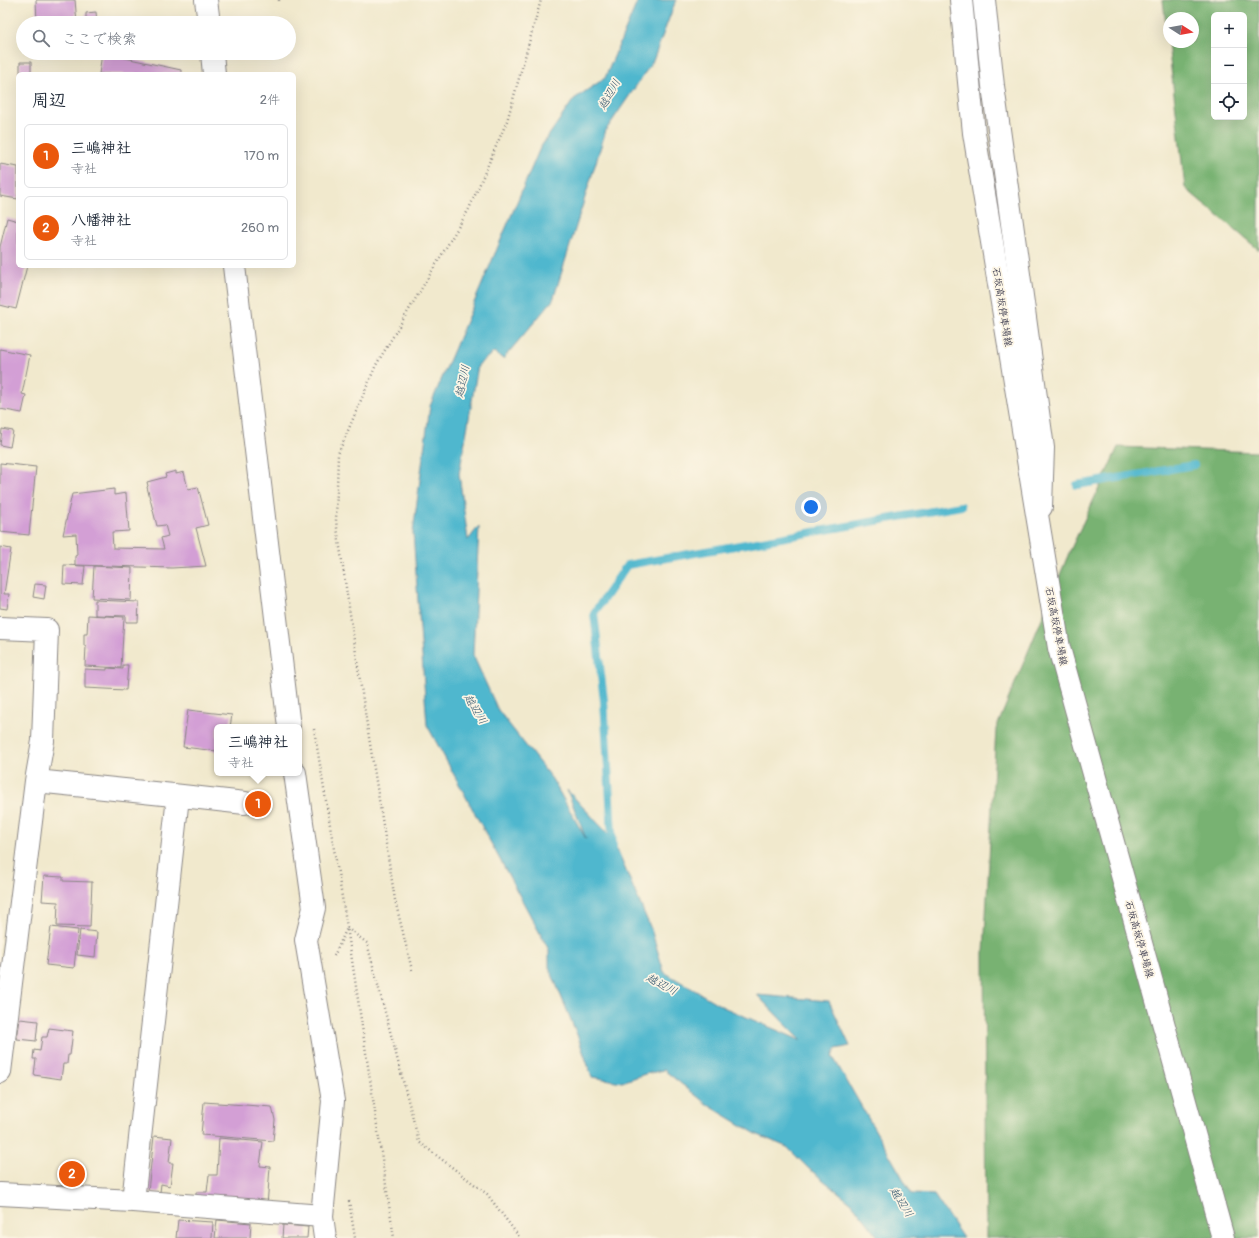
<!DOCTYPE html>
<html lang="ja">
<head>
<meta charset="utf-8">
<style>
  :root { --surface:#fff; --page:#f6f6f7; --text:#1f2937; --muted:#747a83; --line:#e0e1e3; --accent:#ea580c }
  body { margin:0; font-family:Pangolin,"Klee One",sans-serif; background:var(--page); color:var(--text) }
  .controls { position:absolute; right:12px; top:12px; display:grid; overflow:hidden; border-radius:6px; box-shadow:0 4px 16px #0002 }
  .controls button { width:36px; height:36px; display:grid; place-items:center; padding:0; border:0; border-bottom:1px solid var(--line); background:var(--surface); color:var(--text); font:20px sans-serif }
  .compass { position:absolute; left:1163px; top:12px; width:36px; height:36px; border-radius:50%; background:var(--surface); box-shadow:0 4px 16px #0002; rotate:101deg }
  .you { position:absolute; left:811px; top:507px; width:14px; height:14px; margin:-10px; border:3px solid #fff; border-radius:50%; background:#1a73e8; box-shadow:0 0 0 6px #1a73e833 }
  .badge { display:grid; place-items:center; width:26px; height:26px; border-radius:50%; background:var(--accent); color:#fff; font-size:13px; font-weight:700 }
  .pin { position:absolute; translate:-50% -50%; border:2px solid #fff; box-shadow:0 1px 4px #0006 }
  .popup { position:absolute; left:214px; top:724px; width:88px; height:52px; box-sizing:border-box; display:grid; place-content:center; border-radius:6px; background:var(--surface); filter:drop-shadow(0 1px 3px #0005); font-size:13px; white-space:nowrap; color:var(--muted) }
  .popup b { font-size:15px; color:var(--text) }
  .popup::after { content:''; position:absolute; left:50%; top:100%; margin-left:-8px; border:8px solid transparent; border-top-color:var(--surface) }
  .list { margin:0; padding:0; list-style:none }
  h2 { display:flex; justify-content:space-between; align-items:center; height:52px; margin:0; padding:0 16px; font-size:17px }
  h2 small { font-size:13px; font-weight:400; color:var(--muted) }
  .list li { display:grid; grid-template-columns:26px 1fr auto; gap:12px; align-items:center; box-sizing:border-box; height:64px; margin:0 8px 8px; padding:0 8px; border:1px solid var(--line); border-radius:6px }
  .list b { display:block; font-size:15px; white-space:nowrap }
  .list p { margin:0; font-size:13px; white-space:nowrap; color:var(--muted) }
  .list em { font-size:13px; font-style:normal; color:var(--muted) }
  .icon { flex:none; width:22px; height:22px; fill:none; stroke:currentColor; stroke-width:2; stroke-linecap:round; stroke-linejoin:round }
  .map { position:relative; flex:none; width:1259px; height:1238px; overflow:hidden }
  .search { position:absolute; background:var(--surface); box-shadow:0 4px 16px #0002; left:16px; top:16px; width:280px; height:44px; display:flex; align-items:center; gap:10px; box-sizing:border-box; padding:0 14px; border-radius:22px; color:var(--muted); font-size:15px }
  .panel { position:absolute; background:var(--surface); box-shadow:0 4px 16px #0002; left:16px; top:72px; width:280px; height:196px; border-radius:6px }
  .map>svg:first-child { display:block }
  .forest { fill:#78b272; stroke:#4d6a56; fill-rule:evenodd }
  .water { fill:#50b7ce; stroke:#396c84 }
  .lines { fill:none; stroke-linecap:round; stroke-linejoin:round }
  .stream { stroke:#50b7ce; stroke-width:8 }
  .building { fill:#d39fd5 }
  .minor-casing { stroke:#8a8684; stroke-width:24 }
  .major-casing { stroke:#8a8684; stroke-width:24 }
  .path { stroke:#8a8684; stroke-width:2.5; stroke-dasharray:1 3; stroke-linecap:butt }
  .minor { stroke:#fff; stroke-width:22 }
  .major { stroke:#fff; stroke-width:22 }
  .labels { text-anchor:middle; stroke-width:3.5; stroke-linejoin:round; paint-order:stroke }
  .street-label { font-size:10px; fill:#22223b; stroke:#fcf5e5 }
  .water-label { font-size:11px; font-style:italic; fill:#32566e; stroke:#fcf5e5 }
</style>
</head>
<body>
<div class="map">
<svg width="1259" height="1238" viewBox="0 0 1259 1238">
  <rect width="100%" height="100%" fill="#fcf5e5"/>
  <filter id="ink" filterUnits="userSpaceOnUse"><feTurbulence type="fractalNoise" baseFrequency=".025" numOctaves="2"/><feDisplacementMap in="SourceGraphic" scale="8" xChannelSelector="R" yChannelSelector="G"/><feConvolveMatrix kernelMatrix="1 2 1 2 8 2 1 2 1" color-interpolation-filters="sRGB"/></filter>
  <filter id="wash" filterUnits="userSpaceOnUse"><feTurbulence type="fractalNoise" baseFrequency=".012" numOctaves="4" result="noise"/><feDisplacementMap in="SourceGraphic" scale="16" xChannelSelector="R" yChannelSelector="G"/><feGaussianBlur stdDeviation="0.9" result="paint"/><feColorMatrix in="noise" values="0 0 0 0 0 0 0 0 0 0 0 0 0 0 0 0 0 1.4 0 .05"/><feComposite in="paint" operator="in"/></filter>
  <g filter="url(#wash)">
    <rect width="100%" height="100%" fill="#f1e9cd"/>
    <!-- forest -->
    <path class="forest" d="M1163,0H1259V250L1185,188ZM1214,15H1244V117H1214ZM1169,18H1193V42H1169Z
      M1118,447L1259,452V1238H986L984,953L996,729L1069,553Z"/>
    <!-- water -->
    <path class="water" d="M638,0H676L653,61L606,130L553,300L503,359L494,352L478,365L467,430L459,474L468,540L479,526L473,655L498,710L552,779L586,839L567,790L612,838L651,929L664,972L723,1007L802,1041L757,995L829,1001L850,1046L836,1049L833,1057L912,1194L934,1195L963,1238H879L852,1203L808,1168L787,1147L756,1134L708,1105L664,1070L645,1074L622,1082L592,1077L578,1037L549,967V950L427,725L413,532L430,406L540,148L574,99L605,78Z"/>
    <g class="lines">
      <!-- stream -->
      <path class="stream" d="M1077,485L1194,465
        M613,850L604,701L594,613L627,565L961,506"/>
    </g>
    <g id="blocks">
      <!-- building -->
      <path class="building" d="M36,0H75L77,23H37Z
        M96,12L97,23H86V13Z
        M102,53L181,70V74H99Z
        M20,62H31V74H20Z
        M0,164L18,167V199L0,196Z
        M7,218L18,221V266H27L16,309L0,305V247Z
        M0,349L30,355L22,394L26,395L22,413L0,409Z
        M2,429L13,431L10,447L0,445Z
        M0,463L36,467L29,535L0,532Z
        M176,471V474L184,472L188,489L198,487L208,525L196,528L206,566L172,568L75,565V556L77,555L76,534L63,535L72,494L114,489V495L126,493L129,531L112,532L113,548L164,549L161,538L168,536L165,525L157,526L147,487L148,486L147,482L166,477L165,474Z
        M0,547L11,549L4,594H9L7,609L0,608Z
        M64,565L85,566L83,585L63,584Z
        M94,566L132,568L131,600L92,598Z
        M35,584L46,585L44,599L33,597Z
        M95,600L139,602L138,622H126V616L95,615Z
        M88,615L124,617L121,668L85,666L86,646H84V634H87Z
        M123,665H128L126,690L85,688V669L107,670V668L123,669Z
        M188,710L232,715L230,727H217V751L183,747Z
        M261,799L263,808L254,810L253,800Z
        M44,876L63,877V881L92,882L90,927L57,926L58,902L42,901Z
        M51,927L78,930L74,968L46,965Z
        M80,930L97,932L95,957L77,955Z
        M20,1019L38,1021L36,1041L17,1039Z
        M49,1028L73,1031L70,1055H68L67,1064H63L61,1079L34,1075L36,1059H33L34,1050L40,1051L42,1037H47Z
        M204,1102L272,1107L275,1120L273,1141L201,1135Z
        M154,1136L172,1138L169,1163H173L170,1186L161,1184L160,1192L148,1191Z
        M219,1138L263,1142L260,1166L270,1167L267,1206L196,1200V1192H207L209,1175H217Z
        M64,1166L81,1168L79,1182L63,1181Z
        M178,1220L213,1222L212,1238H176Z
        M217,1220L251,1223L250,1238H215Z
        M283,1225L308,1227L307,1238H282Z"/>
    </g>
  </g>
  <g filter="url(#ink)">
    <use href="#blocks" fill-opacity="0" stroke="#8a8684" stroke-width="1"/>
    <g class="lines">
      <defs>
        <path id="minor" d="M206,0L209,23
          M984,0L993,86L1043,448L1041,507
          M212,53L214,74
          M234,266L289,727
          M0,628L47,630L43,741L36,781L0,1072
          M295,773L314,908L306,940L333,1101L322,1216
          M173,795L245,803
          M0,1194L133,1201L177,806L173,795L36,781
          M133,1201L322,1216L325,1238"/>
        <path id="major" d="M961,0L974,133L1059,648L1223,1238"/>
      </defs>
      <!-- minor casing -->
      <use href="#minor" class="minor-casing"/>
      <!-- major casing -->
      <use href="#major" class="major-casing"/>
      <!-- path -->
      <path class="path" d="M279,0V3
        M314,729L347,927L394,1238
        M347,928L367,943L419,1142L487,1194L520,1238
        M334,956L347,928
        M412,970L395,900L363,700L336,521L338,454L376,365L469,209L507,121L541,0
        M349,1201L355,1238"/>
      <!-- minor -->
      <use href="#minor" class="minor"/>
      <!-- major -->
      <use href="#major" class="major"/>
    </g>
  </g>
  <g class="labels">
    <!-- street labels -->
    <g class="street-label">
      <text transform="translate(1003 307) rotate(81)" y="4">石坂高坂停車場線</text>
      <text transform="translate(1057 626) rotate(79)" y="4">石坂高坂停車場線</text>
      <text transform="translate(1140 939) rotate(74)" y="4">石坂高坂停車場線</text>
    </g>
    <!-- water labels -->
    <g class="water-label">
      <text transform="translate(609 94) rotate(-61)" y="4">越辺川</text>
      <text transform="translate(462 381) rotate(-78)" y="4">越辺川</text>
      <text transform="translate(476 709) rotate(59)" y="4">越辺川</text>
      <text transform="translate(662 984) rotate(28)" y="4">越辺川</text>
      <text transform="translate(902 1202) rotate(58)" y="4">越辺川</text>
    </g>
  </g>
</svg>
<div class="controls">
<button>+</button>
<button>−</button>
<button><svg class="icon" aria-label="locate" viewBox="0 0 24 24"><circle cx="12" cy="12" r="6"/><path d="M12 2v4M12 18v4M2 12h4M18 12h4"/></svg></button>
</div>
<svg class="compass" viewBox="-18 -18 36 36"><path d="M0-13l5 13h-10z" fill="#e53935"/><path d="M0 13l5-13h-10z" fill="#747a83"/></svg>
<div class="you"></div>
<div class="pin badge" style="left:258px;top:804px">1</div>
<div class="popup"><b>三嶋神社</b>寺社</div>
<div class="pin badge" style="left:72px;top:1174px">2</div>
<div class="search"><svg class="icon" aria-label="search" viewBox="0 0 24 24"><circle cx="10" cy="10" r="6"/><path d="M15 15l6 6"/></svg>ここで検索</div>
<section class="panel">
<h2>周辺<small>2件</small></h2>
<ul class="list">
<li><span class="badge">1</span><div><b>三嶋神社</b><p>寺社</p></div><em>170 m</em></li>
<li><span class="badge">2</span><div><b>八幡神社</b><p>寺社</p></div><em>260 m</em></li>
</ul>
</section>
</div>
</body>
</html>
